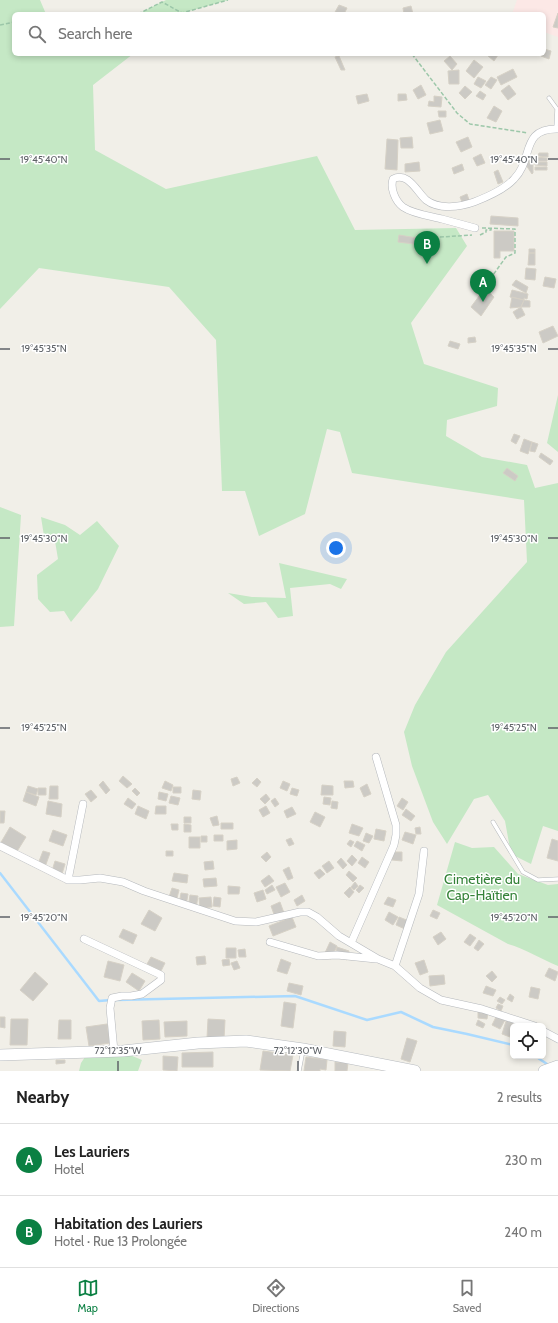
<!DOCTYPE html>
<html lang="en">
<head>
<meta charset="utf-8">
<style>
  :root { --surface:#fff; --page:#f2f2f2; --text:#222; --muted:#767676; --line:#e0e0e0; --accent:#0b8043 }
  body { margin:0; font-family:Cabin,sans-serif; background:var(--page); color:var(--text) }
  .controls { position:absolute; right:12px; bottom:12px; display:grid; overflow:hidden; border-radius:6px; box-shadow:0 2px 6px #0003 }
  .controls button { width:36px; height:36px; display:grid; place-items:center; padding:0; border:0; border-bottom:1px solid var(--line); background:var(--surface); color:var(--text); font:20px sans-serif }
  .you { position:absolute; left:336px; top:548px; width:14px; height:14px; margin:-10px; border:3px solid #fff; border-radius:50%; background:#1a73e8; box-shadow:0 0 0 6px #1a73e833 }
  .badge { display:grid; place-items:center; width:26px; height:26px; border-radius:50%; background:var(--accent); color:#fff; font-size:13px; font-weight:700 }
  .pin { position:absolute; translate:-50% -33px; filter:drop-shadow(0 1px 2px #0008) }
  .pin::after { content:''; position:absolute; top:21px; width:14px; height:12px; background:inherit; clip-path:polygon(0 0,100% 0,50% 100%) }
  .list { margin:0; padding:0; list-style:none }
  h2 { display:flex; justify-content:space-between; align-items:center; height:52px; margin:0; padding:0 16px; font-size:17px }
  h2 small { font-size:13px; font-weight:400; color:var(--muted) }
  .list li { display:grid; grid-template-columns:26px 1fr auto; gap:12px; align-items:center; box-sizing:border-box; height:72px; padding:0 16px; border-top:1px solid var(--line) }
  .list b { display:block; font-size:15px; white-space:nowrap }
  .list p { margin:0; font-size:13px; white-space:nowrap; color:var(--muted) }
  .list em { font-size:13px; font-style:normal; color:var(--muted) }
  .icon { flex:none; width:22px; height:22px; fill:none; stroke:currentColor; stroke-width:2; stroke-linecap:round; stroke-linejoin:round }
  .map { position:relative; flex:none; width:558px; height:1071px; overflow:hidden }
  .search { position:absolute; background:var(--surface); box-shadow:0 2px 6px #0003; left:12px; right:12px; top:12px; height:44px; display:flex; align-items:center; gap:10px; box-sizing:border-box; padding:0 14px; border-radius:6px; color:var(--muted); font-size:15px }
  .sheet { height:196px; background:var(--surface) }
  nav { display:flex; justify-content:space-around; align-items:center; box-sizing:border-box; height:56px; border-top:1px solid var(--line); background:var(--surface); font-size:11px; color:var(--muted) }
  nav a { display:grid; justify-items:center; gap:2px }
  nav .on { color:var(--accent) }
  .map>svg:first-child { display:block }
  .medical { fill:#fce8e6 }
  .green { fill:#c5e8c5 }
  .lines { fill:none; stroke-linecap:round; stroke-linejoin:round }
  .stream { stroke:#aadaff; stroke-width:2.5 }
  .building { fill:#cccac5; stroke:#d6d1c6 }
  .lane-casing { stroke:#b5b8bc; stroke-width:4.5 }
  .street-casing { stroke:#b5b8bc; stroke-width:8 }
  .secondary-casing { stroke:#b6babf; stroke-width:12 }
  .path { stroke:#9cc7a9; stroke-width:1.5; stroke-dasharray:4 2; stroke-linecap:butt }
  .lane { stroke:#fff; stroke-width:3.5 }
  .street { stroke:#fff; stroke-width:7 }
  .secondary { stroke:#fff; stroke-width:11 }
  .ticks { fill:none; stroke:#5f6368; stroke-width:1.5 }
  .labels { text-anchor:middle; stroke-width:3; stroke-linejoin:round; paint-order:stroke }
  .park-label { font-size:14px; fill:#348238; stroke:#fff }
  .ticks-label { font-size:10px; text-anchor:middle; fill:#5f6368; stroke:#fff; stroke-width:3; stroke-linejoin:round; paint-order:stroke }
</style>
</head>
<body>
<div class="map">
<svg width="558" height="1071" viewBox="0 0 558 1071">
  <rect width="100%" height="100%" fill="#f1efe8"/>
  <!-- medical -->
  <path class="medical" d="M517,0H558V37L544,32V14H512Z"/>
  <!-- green -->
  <path class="green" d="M0,0H40L46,14H14V54H133L93,85L95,150L166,189L317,156L355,230L456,228L467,246L411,323L424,364L498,388L497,406L447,420L446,436L482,457L527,465L535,488L558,483V831L543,826L531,864L511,854L505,821L488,795L474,799L447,844L433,822L412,766L404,732L415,705L446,652L527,562L524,500L352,473L340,432L327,429L305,514L259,536L245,491H222L216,340L169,287L39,268L0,309Z
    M166,0H228L179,14H138Z
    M558,395V452L547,443Z
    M0,507L21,515L14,626L0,627Z
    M41,517L65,525L80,535L97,521L119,546L98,589L71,622L64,611L50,612L38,599L37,575L58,559L55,541L44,536Z
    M279,563L347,579L341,589L330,584L290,588L293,616L278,618L266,602L244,604L228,593L252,597L286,598Z
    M455,842L472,848L494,847L518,874L548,885L558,884V966C541,959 525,949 508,944L437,905Z
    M108,1046L142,1060L138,1071H79L81,1063L89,1051Z"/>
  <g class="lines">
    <!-- stream -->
    <path class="stream" d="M0,873L99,1001L111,1000
      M116,1000L295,996L367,1020L401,1012L433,1027L467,1034L513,1045
      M535,1056L547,1064"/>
  </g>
  <!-- building -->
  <path class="building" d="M339,5L347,8L344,14H334Z
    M411,6L413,14H404L403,8Z
    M558,13V28L553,27Z
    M544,49L551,51L549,59L541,56L542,54H544Z
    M489,54H496L498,55L494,61L488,56Z
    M339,56L345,70H341L335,57Z
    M450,56L457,64L452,70L444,61Z
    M474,60L483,67L474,78L466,71Z
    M513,69L517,77L501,85L497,77Z
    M459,70V84H449L448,71Z
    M478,77L486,81L481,88L474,84Z
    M491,77L497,80L491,89L485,85Z
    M421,85L426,95L418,99L413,90Z
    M509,85L516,94L508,100L501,91Z
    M465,86L472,92L465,99L459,93Z
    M480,91L486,95L483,100L476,96Z
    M367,94L369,101L358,104L356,96Z
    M398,94H406L407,100L398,101Z
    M434,96L442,97L441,107L428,106L429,101L434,102Z
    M494,106L502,111L496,122L487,118Z
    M438,111H446V117H439Z
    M440,120L443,131L430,134L427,123Z
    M412,137L413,148H401L400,138Z
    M468,137L472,147L461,152L456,142Z
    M387,139L398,140L397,170L385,169Z
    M539,153H548V157L538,156Z
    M481,154L485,163L477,166L473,158Z
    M535,157L547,158V161H535Z
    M527,159L533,161V173L532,174L526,165Z
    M419,162L420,171L405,172V164Z
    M535,162H547V166L535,165Z
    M462,164L464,170L454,174L452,168Z
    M535,167H547V170H535Z
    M498,170L503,182L498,184L494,172Z
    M467,194L469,200L462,202L460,197Z
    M491,216L518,218V226L490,224Z
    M494,231H514V251H500V258H494Z
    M399,235L423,239L422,245L398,242Z
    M529,249H535V253H529Z
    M529,253H535V265H528Z
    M526,268L536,269L535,280L525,279Z
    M545,277L556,279L554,288L543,286Z
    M516,280L528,287L526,293L512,285Z
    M485,288L494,297L481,316L471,307Z
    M512,290L528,294L527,299L524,298V300L510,297Z
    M512,297L524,300L521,307L510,308Z
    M524,300L530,301V307H521Z
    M521,307L525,315L517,319L513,312Z
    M553,326L558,336L543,343L539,332Z
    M475,337L476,342L468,343V338Z
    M450,341L460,344L458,349L448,346Z
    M514,434L520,436L516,444L511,441Z
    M524,439L532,442L528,454L520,451Z
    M532,442L538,444L535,452L530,451Z
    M541,453L553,461L550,465L539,457Z
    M507,468L518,476L515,481L503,473Z
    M123,776L132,784L127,788L119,781Z
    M237,777L240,783L233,786L231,779Z
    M257,778L261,782L257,787L252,783Z
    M103,781L110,790L106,794L99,785Z
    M165,781L173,785L171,791L162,788Z
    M283,781L290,784L287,791L280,788Z
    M344,781H353L354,787L345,788Z
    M367,784L371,794L364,797L360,788Z
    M322,785L333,786V795H321Z
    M28,786L38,789L36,795L26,792Z
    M50,786H58V799H49Z
    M173,787H181V793H173Z
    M38,788H46V795H38Z
    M135,788L140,793L137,796L132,791Z
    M292,788L299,790L297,796L290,794Z
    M91,790L97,797L91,802L85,794Z
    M193,790L201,791L200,800L192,799Z
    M26,792L39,797L36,806L23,801Z
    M159,792L168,794L166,801L158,799Z
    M266,794L270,799L265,804L260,799Z
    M171,796L180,798L178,805L169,803Z
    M324,797L331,798L330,805L323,804Z
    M128,798L136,804L132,809L124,804Z
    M275,798L279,804L275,807L271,801Z
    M402,798L408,802L403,810L397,806Z
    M48,801L62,804L61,817L46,814Z
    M332,801L338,802L337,809L331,808Z
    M138,806L149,811L146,819L135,814Z
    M156,806H166V814H155Z
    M266,806L270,813L263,817L259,810Z
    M292,807L296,814L287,818L284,811Z
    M406,809L415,816L411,821L402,815Z
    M0,811H5L4,823H0Z
    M315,812L325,817L320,827L310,822Z
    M217,816L219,825L213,826L210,818Z
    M184,817H191V823H184Z
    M221,823H233V829H221Z
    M171,824H178V830H172Z
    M184,824L191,825V832H184Z
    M352,824L363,828L359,836L349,833Z
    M10,827L26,837L16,853L0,844Z
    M420,827L421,834H416L415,828Z
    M376,829L386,831L384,841L374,839Z
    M53,830L67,835L63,846L49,841Z
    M405,832L416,835L413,844L402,840Z
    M366,833L373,836L369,843L363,841Z
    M214,835H223V841H214Z
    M201,836H207V842H201Z
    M189,837H200V848H189Z
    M291,838L294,844L289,846L286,840Z
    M552,839L558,841V861L547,858Z
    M237,840V849L227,850V841Z
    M350,840L354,842L351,847L347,844Z
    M357,841L365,845L362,851L354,846Z
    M43,851L50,853L45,867L38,864Z
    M166,851H173V856H166Z
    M267,852L271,857L266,862L261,857Z
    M392,852H402V861L392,860Z
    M352,855L357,860L352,866L347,861Z
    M362,857L369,862L365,868L358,863Z
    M341,858L347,865L343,869L337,862Z
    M55,861L65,864L62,874L52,871Z
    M213,861L214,869L205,870L204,862Z
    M329,861L334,868L327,873L322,866Z
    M289,867L293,878L288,880L283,870Z
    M320,869L325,874L319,879L314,873Z
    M349,871L357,878L353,882L346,875Z
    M174,873L188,875L187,883L172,881Z
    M269,875L274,881L265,887L261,881Z
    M216,878L217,886L204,887L203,879Z
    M355,882L358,886L354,890L351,887Z
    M285,883L290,892L281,897L276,887Z
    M272,885L275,890L267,894L265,890Z
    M360,885L364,888L359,893L356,890Z
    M228,886L240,887L239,894H228Z
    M350,887L354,892L349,898L344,893Z
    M172,888L179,890L176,902L168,900Z
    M263,890L266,899L257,902L254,893Z
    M181,893L188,894L186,906L179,905Z
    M190,895L198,896L196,909L188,908Z
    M302,895L305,901L297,906L294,900Z
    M211,897L212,907L200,908L199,898Z
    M214,897L221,898L220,907L213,906Z
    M388,897L396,900L393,907L384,904Z
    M280,902L284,913L275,917L271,906Z
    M149,910L162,918L155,931L141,924Z
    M433,910L440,913L437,919L430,916Z
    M389,912L398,917L393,925L385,920Z
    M292,917L296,927L273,936L269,926Z
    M399,917L409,921L405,929L396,925Z
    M123,929L137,935L133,944L119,937Z
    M441,932L446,939L438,945L433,937Z
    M470,934L476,938L470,946L464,942Z
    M479,940L484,944L478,951L474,948Z
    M330,942L337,946L331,959L324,955Z
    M337,947L349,951L347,960L335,956Z
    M226,948H236V958H226Z
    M245,949L246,957H239L238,950Z
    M205,956L206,964L197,965L196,957Z
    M151,957L165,963L161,971L147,964Z
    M229,959L230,965L223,966L222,960Z
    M281,959L291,963L287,974L277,971Z
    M424,960L428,972L420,975L415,963Z
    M108,961L124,965L120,981L104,977Z
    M237,961L240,968L234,970L231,963Z
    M549,968L558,972L555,981L545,976Z
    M492,971L497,977L492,982L486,976Z
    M35,972L48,984L33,1001L20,990Z
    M132,973L145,981L139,991L126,982Z
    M444,975L445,984L430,986L429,976Z
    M289,983L303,986L301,995L287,991Z
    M486,986L496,990L493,996L483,993Z
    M531,987L540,989L538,999L529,997Z
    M510,994L514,997L512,1002L507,999Z
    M500,997L505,1000L502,1004L497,1001Z
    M284,1002L296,1004L293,1028L281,1026Z
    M498,1004L503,1006L501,1011L496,1008Z
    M478,1011L488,1012L487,1019L478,1018Z
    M497,1015L505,1020L500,1029L492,1025Z
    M0,1017H5V1028L0,1027Z
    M507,1018L515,1020L510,1037L502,1034Z
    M11,1019H28L27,1045H10Z
    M208,1019L225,1020L224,1039L207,1038Z
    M59,1020H71V1039H58Z
    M159,1020L160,1039L143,1040L142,1021Z
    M478,1020L485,1024L483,1028L476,1025Z
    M187,1021V1036L165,1037L164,1022Z
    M107,1024L110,1043L89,1046L86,1027Z
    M334,1031L346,1032L345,1047L333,1046Z
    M407,1038L417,1041L410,1062L401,1059Z
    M263,1051L293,1055L290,1071L260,1070Z
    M213,1052V1067H182V1053Z
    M163,1056L178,1057L177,1071L163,1070Z
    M306,1057L327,1060L326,1070L320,1069V1071H304Z
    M56,1060H65V1063L56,1064Z
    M335,1062L348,1063L347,1071H335Z"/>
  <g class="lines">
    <defs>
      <path id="lane" d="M549,98L557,109L556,129
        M493,822L523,872L538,880L558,879
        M299,1071L303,1050"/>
      <path id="street" d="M475,228C464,225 453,222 442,219C430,216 413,214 403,207C395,201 390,188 393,179C408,171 417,192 426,200C439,210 460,207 474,202C487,197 504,190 514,179C534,159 520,128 558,129
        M0,846L68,880H80L100,878L123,882L144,891L235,921L256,922L300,912H308L317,917L339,936L378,959L395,966L420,988L441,1000L482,1009L535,1026
        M68,880L83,804
        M84,939L161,975V980L142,994L131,996H122L112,998L110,1008L114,1051
        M270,942L318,956L337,955L376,959
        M351,943L394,845L396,835V825L376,757
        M395,966L419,894L424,851
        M543,1031L558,1039"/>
      <path id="secondary" d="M0,1055L123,1051L198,1043L246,1041L303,1049L415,1071
        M544,1071L558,1066"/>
    </defs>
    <!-- lane casing -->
    <use href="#lane" class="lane-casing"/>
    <!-- street casing -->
    <use href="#street" class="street-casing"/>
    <!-- secondary casing -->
    <use href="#secondary" class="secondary-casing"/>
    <!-- path -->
    <path class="path" d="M138,14L162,2L182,13L228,0
      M0,25L14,22
      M412,54L457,113L470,124L528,133
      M482,228L515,229V253L506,257L485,286
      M480,235L486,232V230H491V228
      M424,247L425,238L472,235"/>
    <!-- lane -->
    <use href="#lane" class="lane"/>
    <!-- street -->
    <use href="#street" class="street"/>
    <!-- secondary -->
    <use href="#secondary" class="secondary"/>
  </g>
  <!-- ticks -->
  <path class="ticks" d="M0,159H10M548,159H558M0,349H10M548,349H558M0,538H10M548,538H558M0,728H10M548,728H558M0,917H10M548,917H558M118,1061V1071M298,1061V1071"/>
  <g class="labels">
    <!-- park labels -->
    <g class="park-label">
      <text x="482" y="884">Cimetière du<tspan x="482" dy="16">Cap-Haïtien</tspan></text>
    </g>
  </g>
  <g class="ticks-label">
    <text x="44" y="163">19°45'40"N</text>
    <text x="514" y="163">19°45'40"N</text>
    <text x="44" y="352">19°45'35"N</text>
    <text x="514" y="352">19°45'35"N</text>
    <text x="44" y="542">19°45'30"N</text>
    <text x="514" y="542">19°45'30"N</text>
    <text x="44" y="731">19°45'25"N</text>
    <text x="514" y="731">19°45'25"N</text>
    <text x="44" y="921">19°45'20"N</text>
    <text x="514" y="921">19°45'20"N</text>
    <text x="118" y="1054">72°12'35"W</text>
    <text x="298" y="1054">72°12'30"W</text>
  </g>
</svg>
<div class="controls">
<button><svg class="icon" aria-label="locate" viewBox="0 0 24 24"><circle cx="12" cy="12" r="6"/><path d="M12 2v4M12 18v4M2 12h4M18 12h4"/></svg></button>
</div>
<div class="you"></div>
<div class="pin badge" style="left:483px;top:302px">A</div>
<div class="pin badge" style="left:427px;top:264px">B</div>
<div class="search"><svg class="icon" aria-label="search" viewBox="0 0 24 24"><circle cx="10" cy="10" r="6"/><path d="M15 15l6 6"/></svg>Search here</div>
</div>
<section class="sheet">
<h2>Nearby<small>2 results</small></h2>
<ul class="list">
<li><span class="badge">A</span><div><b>Les Lauriers</b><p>Hotel</p></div><em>230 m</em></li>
<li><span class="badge">B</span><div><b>Habitation des Lauriers</b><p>Hotel · Rue 13 Prolongée</p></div><em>240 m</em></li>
</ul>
</section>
<nav>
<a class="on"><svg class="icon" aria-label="map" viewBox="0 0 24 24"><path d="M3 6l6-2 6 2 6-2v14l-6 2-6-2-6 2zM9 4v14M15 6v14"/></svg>Map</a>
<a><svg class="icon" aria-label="directions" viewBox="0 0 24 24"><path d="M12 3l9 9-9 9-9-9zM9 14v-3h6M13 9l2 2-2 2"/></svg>Directions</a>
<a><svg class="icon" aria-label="saved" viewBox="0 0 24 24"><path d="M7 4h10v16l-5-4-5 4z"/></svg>Saved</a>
</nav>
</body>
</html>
